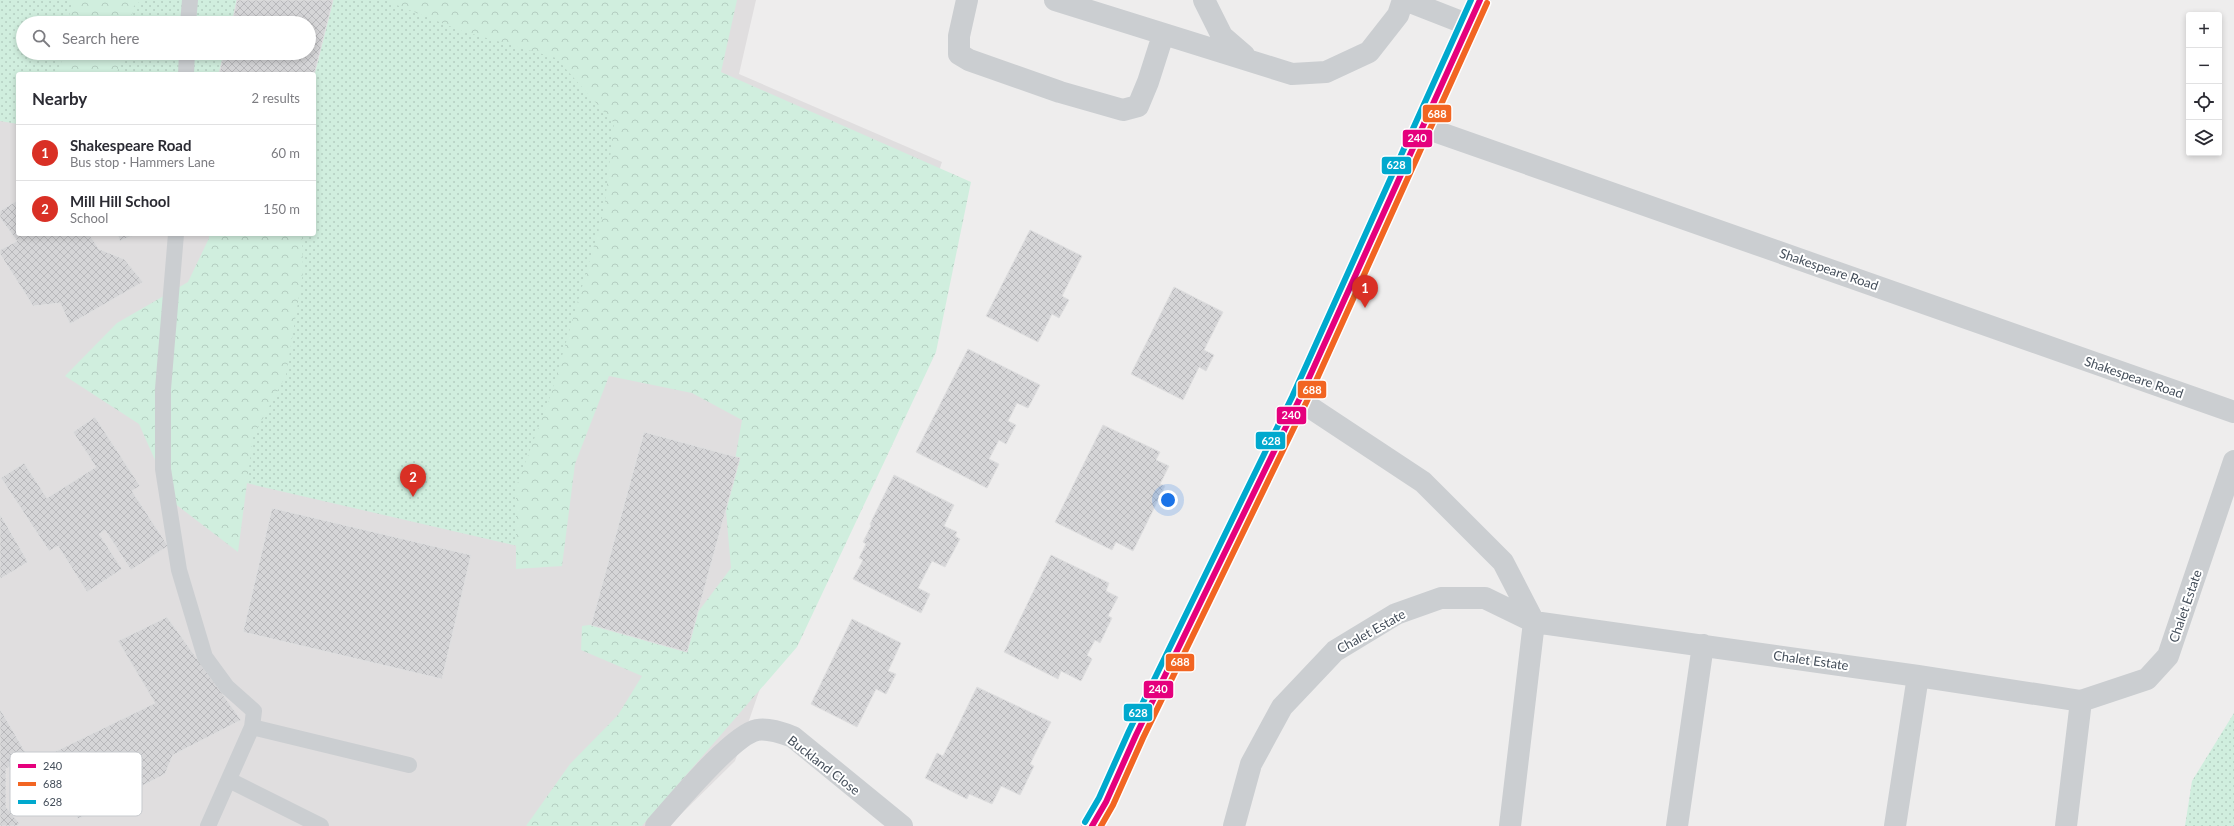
<!DOCTYPE html>
<html lang="en">
<head>
<meta charset="utf-8">
<style>
  :root { --surface:#fff; --page:#f2f2f3; --text:#2b2b33; --muted:#7c7c81; --line:#e1e1e2; --accent:#d93025 }
  body { margin:0; font-family:Lato,sans-serif; background:var(--page); color:var(--text) }
  .controls { position:absolute; right:12px; top:12px; display:grid; overflow:hidden; border-radius:4px; box-shadow:0 2px 6px #0003 }
  .controls button { width:36px; height:36px; display:grid; place-items:center; padding:0; border:0; border-bottom:1px solid var(--line); background:var(--surface); color:var(--text); font:20px sans-serif }
  .you { position:absolute; left:1168px; top:500px; width:14px; height:14px; margin:-10px; border:3px solid #fff; border-radius:50%; background:#1a73e8; box-shadow:0 0 0 6px #1a73e833 }
  .badge { display:grid; place-items:center; width:26px; height:26px; border-radius:50%; background:var(--accent); color:#fff; font-size:13px; font-weight:700 }
  .pin { position:absolute; translate:-50% -33px; filter:drop-shadow(0 1px 2px #0008) }
  .pin::after { content:''; position:absolute; top:21px; width:14px; height:12px; background:inherit; clip-path:polygon(0 0,100% 0,50% 100%) }
  .list { margin:0; padding:0; list-style:none }
  h2 { display:flex; justify-content:space-between; align-items:center; height:52px; margin:0; padding:0 16px; font-size:17px }
  h2 small { font-size:13px; font-weight:400; color:var(--muted) }
  .list li { display:grid; grid-template-columns:26px 1fr auto; gap:12px; align-items:center; box-sizing:border-box; height:56px; padding:0 16px; border-top:1px solid var(--line) }
  .list b { display:block; font-size:15px; white-space:nowrap }
  .list p { margin:0; font-size:13px; white-space:nowrap; color:var(--muted) }
  .list em { font-size:13px; font-style:normal; color:var(--muted) }
  .icon { flex:none; width:22px; height:22px; fill:none; stroke:currentColor; stroke-width:2; stroke-linecap:round; stroke-linejoin:round }
  .map { position:relative; flex:none; width:2234px; height:826px; overflow:hidden }
  .search { position:absolute; background:var(--surface); box-shadow:0 2px 6px #0003; left:16px; top:16px; width:300px; height:44px; display:flex; align-items:center; gap:10px; box-sizing:border-box; padding:0 14px; border-radius:22px; color:var(--muted); font-size:15px }
  .panel { position:absolute; background:var(--surface); box-shadow:0 2px 6px #0003; left:16px; top:72px; width:300px; height:164px; border-radius:4px }
  .map>svg:first-child { display:block }
  .education { fill:#e0dedf; fill-rule:evenodd }
  .grass { fill:url(#grass-dots); fill-rule:evenodd }
  .forest { fill:url(#forest-crowns) }
  .building { fill:url(#building-cross-hatch); stroke:#dfdfe0 }
  .lines { fill:none; stroke-linecap:round; stroke-linejoin:round }
  .service { stroke:#cbced1; stroke-width:16 }
  .minor { stroke:#cbced1; stroke-width:22 }
  .secondary { stroke:#ccced2; stroke-width:22 }
  .bus-1-casing { stroke:#fff; stroke-width:9 }
  .bus-2-casing { stroke:#fff; stroke-width:9 }
  .bus-3-casing { stroke:#fff; stroke-width:9 }
  .bus-1 { stroke:#e5007d; stroke-width:6 }
  .bus-2 { stroke:#f26522; stroke-width:6 }
  .bus-3 { stroke:#00a9ce; stroke-width:6 }
  .labels { text-anchor:middle; stroke-width:4; stroke-linejoin:round; paint-order:stroke }
  .street-label { font-size:13px; fill:#444e5a; stroke:#fff }
  .key { fill:#fff; stroke:#c7cace; stroke-width:1 }
  .key-label { font-size:11px; fill:#444e5a }
  .line-badge { stroke:#fff; stroke-width:1.5 }
  .badge-label { font-size:11px; text-anchor:middle; font-weight:bold; fill:#fff }
</style>
</head>
<body>
<div class="map">
<svg width="2234" height="826" viewBox="0 0 2234 826">
  <defs>
    <pattern id="grass-dots" width="8" height="8" patternUnits="userSpaceOnUse"><rect width="8" height="8" fill="#d0eede"/><path d="M2 2h.1M6 6h.1" fill="none" stroke="#b4cec1" stroke-width="1.8" stroke-linecap="round"/></pattern>
    <pattern id="forest-crowns" width="20" height="18" patternUnits="userSpaceOnUse"><rect width="20" height="18" fill="#d0eede"/><path d="M2 6a3 3 0 1 1 6 0M12 15a3 3 0 1 1 6 0" fill="none" stroke="#b4cec1"/></pattern>
    <pattern id="building-cross-hatch" width="8" height="8" patternUnits="userSpaceOnUse"><rect width="8" height="8" fill="#d5d5d7"/><path d="M0 0l8 8M0 8l8-8" fill="none" stroke="#b8b8bb"/></pattern>
  </defs>
  <rect width="100%" height="100%" fill="#eeeded"/>
  <!-- education -->
  <path class="education" d="M0,0H756L739,74L942,162L735,761L669,826H0ZM23,23H309V53H23ZM18,74H314V234H18Z"/>
  <!-- grass -->
  <path class="grass" d="M0,0H720L539,551L207,474L209,234H314V74H18V124L0,121ZM23,23H309V53H23Z
    M2234,713V826H2185L2192,781Z"/>
  <!-- forest -->
  <path class="forest" d="M72,0H142L134,6L130,23H68Z
    M384,0H737L721,72L971,182L936,352L797,647L642,826H526L570,764L618,715L642,676L581,650L582,626L624,620L674,644L731,568L726,511L742,420L692,393L609,376L575,464L562,566L516,569V487L551,394L604,211L614,123L556,58L462,31Z
    M63,53H122L117,74H59Z
    M211,234H302L303,272L286,375L253,437L238,552L174,503L139,424L65,376L117,323L188,282Z"/>
  <!-- building -->
  <path class="building" d="M237,0H333L314,75L219,74L224,53H309V23H232Z
    M18,200V234H89L99,249L124,259L143,282L70,324L60,303L33,306L0,254V250L17,241L0,218V211Z
    M1030,230L1082,256L1062,296L1069,300L1059,318L1052,314L1038,342L986,316Z
    M117,234H137L120,241Z
    M1174,287L1223,312L1204,350L1214,355L1206,371L1199,367L1183,400L1131,374Z
    M968,349L1040,385L1028,408L1017,403L1008,421L1016,425L1006,444L999,440L989,459L999,464L987,488L916,452Z
    M95,417L140,486L132,491L168,546L131,570L105,530L99,534L122,569L87,592L58,546L49,551L1,478L24,463L47,498L96,467L73,432Z
    M1103,425L1160,452L1156,460L1169,466L1160,484L1165,486L1133,551L1116,542L1112,550L1055,522Z
    M644,432L740,458L687,652L591,625Z
    M894,475L954,505L944,526L957,532L955,536L960,539L945,567L932,561L918,588L930,594L921,613L853,579L863,560L859,558L866,544L863,542L871,526L870,524Z
    M272,508L471,555L442,679L243,632Z
    M0,514L28,562L0,579Z
    M1051,555L1109,583L1106,591L1118,597L1108,616L1112,618L1100,643L1095,640L1087,655L1092,659L1081,681L1061,671L1058,679L1004,652Z
    M167,617L241,720L173,755L165,774L78,819L40,759L155,703L118,641Z
    M852,619L901,643L888,671L896,674L886,694L876,689L857,727L811,704Z
    M977,687L1051,722L1030,764L1034,766L1020,795L1001,786L992,804L969,794L967,799L925,778L937,753L943,756Z
    M0,709L27,755L6,769V807L20,824L16,826H0Z"/>
  <g class="lines">
    <!-- service -->
    <path class="service" d="M188,23L190,0
      M186,74L187,53
      M176,234L163,389V469L179,570L205,657L227,687L254,711L252,727L208,826
      M252,727L409,765
      M229,780L321,826"/>
    <!-- minor -->
    <path class="minor" d="M967,0L959,36V54L969,60L1060,92L1123,110L1138,106L1148,82L1163,35
      M1055,0L1292,74L1326,72L1369,52L1398,15L1403,0
      M1204,0L1222,36L1244,55
      M1405,0L1469,25
      M1423,127L2234,412
      M1299,400L1423,482L1503,562L1534,622L1510,826
      M656,826C675,805 732,735 757,730C769,728 782,733 793,737L902,826
      M1234,826L1251,764L1282,707L1335,651L1396,614L1441,598H1485L1534,622L1918,676L2081,701L2147,679L2168,656L2234,461
      M1677,826L1703,645
      M1895,826L1918,676
      M2066,826L2081,701"/>
    <!-- secondary -->
    <path class="secondary" d="M1092,826L1106,802L1136,735L1299,400L1480,0"/>
    <defs>
      <path id="bus-1" d="M1092,826L1106,802L1136,735L1299,400L1480,0"/>
      <path id="bus-2" d="M1101,826L1113,805L1143,738L1306,403L1487,3"/>
      <path id="bus-3" d="M1085,822L1099,798L1129,731L1292,397L1471,0"/>
    </defs>
    <!-- bus-1 casing -->
    <use href="#bus-1" class="bus-1-casing"/>
    <!-- bus-2 casing -->
    <use href="#bus-2" class="bus-2-casing"/>
    <!-- bus-3 casing -->
    <use href="#bus-3" class="bus-3-casing"/>
    <!-- bus-1 -->
    <use href="#bus-1" class="bus-1"/>
    <!-- bus-2 -->
    <use href="#bus-2" class="bus-2"/>
    <!-- bus-3 -->
    <use href="#bus-3" class="bus-3"/>
  </g>
  <g class="labels">
    <!-- street labels -->
    <g class="street-label">
      <text transform="translate(1829 269) rotate(19)" y="5">Shakespeare Road</text>
      <text transform="translate(2134 377) rotate(19)" y="5">Shakespeare Road</text>
      <text transform="translate(2185 606) rotate(-71)" y="5">Chalet Estate</text>
      <text transform="translate(1371 631) rotate(-29)" y="5">Chalet Estate</text>
      <text transform="translate(1811 660) rotate(8)" y="5">Chalet Estate</text>
      <text transform="translate(824 765) rotate(38)" y="5">Buckland Close</text>
    </g>
  </g>
  <!-- legend -->
  <rect x="10" y="752" width="132" height="64" rx="6" class="key"/>
  <rect x="18" y="764" width="18" height="4" fill="#e5007d"/>
  <rect x="18" y="782" width="18" height="4" fill="#f26522"/>
  <rect x="18" y="800" width="18" height="4" fill="#00a9ce"/>
  <g class="key-label">
    <text x="43" y="770">240</text>
    <text x="43" y="788">688</text>
    <text x="43" y="806">628</text>
  </g>
  <g class="line-badge">
    <rect x="1422" y="104" width="30" height="19" rx="4" fill="#f26522"/>
    <rect x="1402" y="129" width="31" height="19" rx="4" fill="#e5007d"/>
    <rect x="1381" y="156" width="31" height="19" rx="4" fill="#00a9ce"/>
    <rect x="1297" y="380" width="30" height="19" rx="4" fill="#f26522"/>
    <rect x="1276" y="406" width="31" height="19" rx="4" fill="#e5007d"/>
    <rect x="1255" y="431" width="31" height="19" rx="4" fill="#00a9ce"/>
    <rect x="1165" y="653" width="30" height="19" rx="4" fill="#f26522"/>
    <rect x="1143" y="680" width="31" height="19" rx="4" fill="#e5007d"/>
    <rect x="1123" y="703" width="30" height="19" rx="4" fill="#00a9ce"/>
  </g>
  <g class="badge-label">
    <text x="1437" y="118">688</text>
    <text x="1417" y="142">240</text>
    <text x="1396" y="169">628</text>
    <text x="1312" y="394">688</text>
    <text x="1291" y="419">240</text>
    <text x="1271" y="445">628</text>
    <text x="1180" y="666">688</text>
    <text x="1158" y="693">240</text>
    <text x="1138" y="717">628</text>
  </g>
</svg>
<div class="controls">
<button>+</button>
<button>−</button>
<button><svg class="icon" aria-label="locate" viewBox="0 0 24 24"><circle cx="12" cy="12" r="6"/><path d="M12 2v4M12 18v4M2 12h4M18 12h4"/></svg></button>
<button><svg class="icon" aria-label="layers" viewBox="0 0 24 24"><path d="M12 4l9 5-9 5-9-5zM3 14l9 5 9-5"/></svg></button>
</div>
<div class="you"></div>
<div class="pin badge" style="left:1365px;top:308px">1</div>
<div class="pin badge" style="left:413px;top:497px">2</div>
<div class="search"><svg class="icon" aria-label="search" viewBox="0 0 24 24"><circle cx="10" cy="10" r="6"/><path d="M15 15l6 6"/></svg>Search here</div>
<section class="panel">
<h2>Nearby<small>2 results</small></h2>
<ul class="list">
<li><span class="badge">1</span><div><b>Shakespeare Road</b><p>Bus stop · Hammers Lane</p></div><em>60 m</em></li>
<li><span class="badge">2</span><div><b>Mill Hill School</b><p>School</p></div><em>150 m</em></li>
</ul>
</section>
</div>
</body>
</html>
